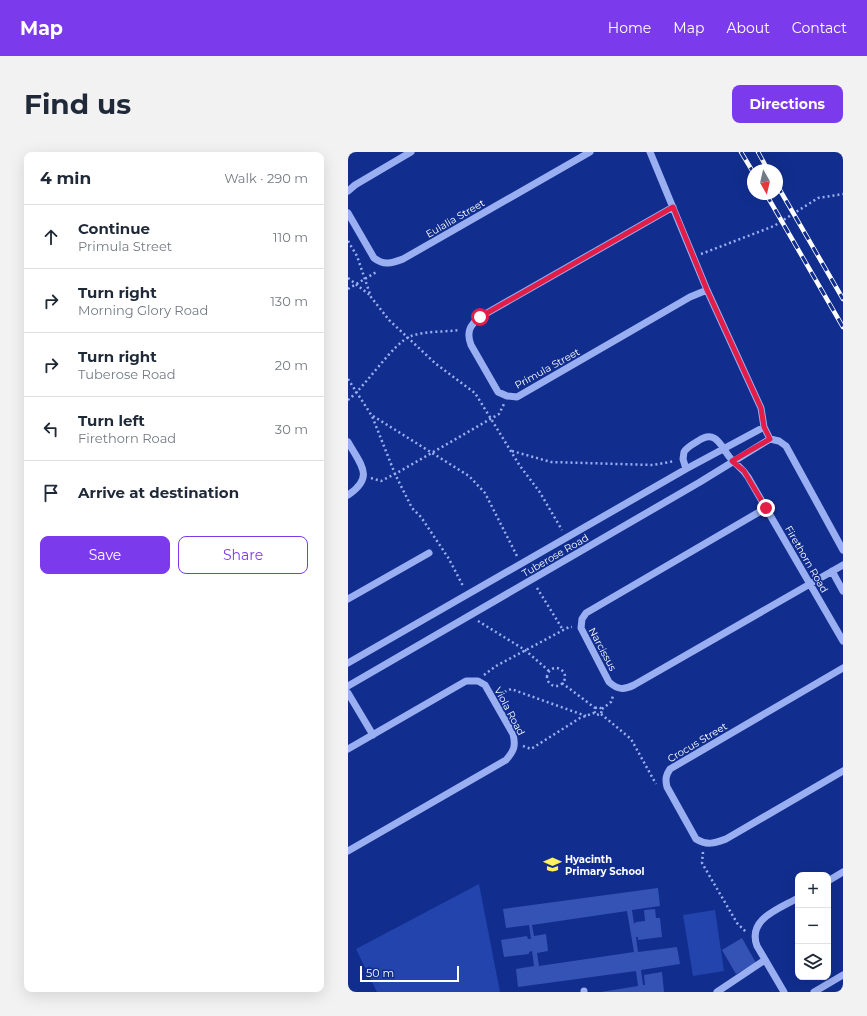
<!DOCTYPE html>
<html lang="en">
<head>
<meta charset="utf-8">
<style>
  :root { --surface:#fff; --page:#f2f2f3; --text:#1f2937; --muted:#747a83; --line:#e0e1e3; --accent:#7c3aed }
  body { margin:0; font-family:Montserrat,sans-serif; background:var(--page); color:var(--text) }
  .controls { position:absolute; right:12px; bottom:12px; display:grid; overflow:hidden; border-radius:8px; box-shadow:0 4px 16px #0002 }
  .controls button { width:36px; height:36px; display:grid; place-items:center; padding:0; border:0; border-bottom:1px solid var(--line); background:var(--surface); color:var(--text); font:20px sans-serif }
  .compass { position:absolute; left:399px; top:12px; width:36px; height:36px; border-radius:50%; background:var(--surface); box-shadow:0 4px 16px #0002; rotate:172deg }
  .scale { position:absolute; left:12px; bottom:10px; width:99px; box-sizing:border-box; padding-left:4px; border:2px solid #fff; border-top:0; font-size:11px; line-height:14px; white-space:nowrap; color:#fff; -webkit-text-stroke:3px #112e8e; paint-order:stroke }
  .stop { position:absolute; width:12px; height:12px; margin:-9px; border:3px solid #e11d48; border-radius:50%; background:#fff }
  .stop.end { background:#e11d48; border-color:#fff; box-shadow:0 1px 4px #0008 }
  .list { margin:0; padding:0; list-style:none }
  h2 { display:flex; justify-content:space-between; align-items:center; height:52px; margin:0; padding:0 16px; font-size:17px }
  h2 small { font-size:13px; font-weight:400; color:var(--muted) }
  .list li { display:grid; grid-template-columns:26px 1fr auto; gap:12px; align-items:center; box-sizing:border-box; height:64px; padding:0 16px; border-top:1px solid var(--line) }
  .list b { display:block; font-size:15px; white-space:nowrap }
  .list p { margin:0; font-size:13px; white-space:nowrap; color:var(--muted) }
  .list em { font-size:13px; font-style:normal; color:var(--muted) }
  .actions { display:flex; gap:8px; padding:12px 16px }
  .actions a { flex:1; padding:9px 0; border:1px solid var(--accent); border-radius:8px; text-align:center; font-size:14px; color:var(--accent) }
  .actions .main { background:var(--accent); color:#fff }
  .icon { flex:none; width:22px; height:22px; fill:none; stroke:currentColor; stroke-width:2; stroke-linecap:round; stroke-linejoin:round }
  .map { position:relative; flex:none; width:495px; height:840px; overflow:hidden; border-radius:8px }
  header { display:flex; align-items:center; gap:24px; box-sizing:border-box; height:56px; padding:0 20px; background:var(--accent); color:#fff }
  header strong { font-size:19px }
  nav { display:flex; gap:22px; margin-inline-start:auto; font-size:14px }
  .intro { display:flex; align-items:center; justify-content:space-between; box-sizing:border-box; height:96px; padding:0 24px }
  h1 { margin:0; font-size:28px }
  .button { padding:10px 18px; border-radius:8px; background:var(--accent); color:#fff; font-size:14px; font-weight:700 }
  main { display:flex; gap:24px; padding:0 24px }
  aside { flex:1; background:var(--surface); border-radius:8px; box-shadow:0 4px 16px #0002 }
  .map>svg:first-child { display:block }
  .green { fill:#2344ad }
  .building { fill:#3553b5; fill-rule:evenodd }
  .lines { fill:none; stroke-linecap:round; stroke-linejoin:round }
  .path { stroke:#9aaff2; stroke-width:2.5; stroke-dasharray:2 3; stroke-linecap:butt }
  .minor { stroke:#9aaff2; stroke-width:7 }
  .rail-casing { stroke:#fff; stroke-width:4.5 }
  .rail { stroke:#112e8e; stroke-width:3; stroke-dasharray:9; stroke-linecap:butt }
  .route { stroke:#e11d48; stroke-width:5 }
  .labels { text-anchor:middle; stroke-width:3.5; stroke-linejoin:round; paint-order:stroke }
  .street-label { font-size:10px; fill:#fff; stroke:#112e8e }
  .poi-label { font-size:10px; font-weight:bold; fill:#fff; stroke:#112e8e; text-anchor:start }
</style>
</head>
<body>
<header>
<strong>Map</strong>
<nav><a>Home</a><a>Map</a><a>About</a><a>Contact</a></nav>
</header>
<div class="intro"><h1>Find us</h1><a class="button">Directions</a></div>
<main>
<aside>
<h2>4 min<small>Walk · 290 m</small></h2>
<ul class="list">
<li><svg class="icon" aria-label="ahead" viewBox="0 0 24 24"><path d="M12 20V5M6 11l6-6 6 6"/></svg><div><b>Continue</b><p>Primula Street</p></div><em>110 m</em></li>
<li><svg class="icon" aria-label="right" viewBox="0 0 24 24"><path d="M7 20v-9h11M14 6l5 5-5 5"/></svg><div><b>Turn right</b><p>Morning Glory Road</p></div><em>130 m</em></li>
<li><svg class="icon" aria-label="right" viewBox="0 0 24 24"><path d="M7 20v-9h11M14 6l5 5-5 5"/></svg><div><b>Turn right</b><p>Tuberose Road</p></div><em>20 m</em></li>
<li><svg class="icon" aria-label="left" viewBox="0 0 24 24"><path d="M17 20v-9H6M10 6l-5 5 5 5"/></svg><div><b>Turn left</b><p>Firethorn Road</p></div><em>30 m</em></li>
<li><svg class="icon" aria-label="arrive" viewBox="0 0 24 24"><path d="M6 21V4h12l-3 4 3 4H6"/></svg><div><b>Arrive at destination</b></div></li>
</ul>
<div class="actions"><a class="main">Save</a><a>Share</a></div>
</aside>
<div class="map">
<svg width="495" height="840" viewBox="0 0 495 840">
  <rect width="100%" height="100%" fill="#112e8e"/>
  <!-- green -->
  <path class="green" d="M131,732L152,840H29L8,797Z
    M367,758L376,819L345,824L335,763Z"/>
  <!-- building -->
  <path class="building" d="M310,736L312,754L284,758L286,772L288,770L297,769L296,758L307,757L308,766H312L314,785L290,788V785H288L290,800L329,795L332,812L293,818L295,833H297L296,823L314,820L316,840H253L290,834L288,819L170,835L168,817L186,814L184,799L181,800V802L156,805L153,788L179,784L180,787H183L181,773L158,776L155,757ZM279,759L286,800L191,814L189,801L200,799L198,782L186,784L184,773Z
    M394,786L408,811L388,822L374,798Z"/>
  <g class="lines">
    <!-- path -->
    <path class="path" d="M0,89L9,104L23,145L41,168L88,212L127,241L172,314L191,339L214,378
      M353,102L426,74L470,46L495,42
      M0,126L23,144
      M0,137L30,119
      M0,227L24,264L47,322L64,356L73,365L101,407L115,434
      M0,248C19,233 45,191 63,184C77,179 96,180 112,178
      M25,264L121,324L137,341L169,404
      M164,299L203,310L305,313L327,309
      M23,326L33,329L47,322L151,262L156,252
      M189,436L215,478
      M130,469L177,498L201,519
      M199 525a9 9 0 1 1 18 0a9 9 0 1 1-18 0Z
      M136,523L148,514L221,475H224
      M214,531L247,556L246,559L248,563L253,562L254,557L251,555L247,556
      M152,542L163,537L238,564
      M254,557L263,550L265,544
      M253,562L283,587L308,632
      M175,594L183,597L232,566L246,561
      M355,700L354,711L389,771L398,780"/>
    <!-- minor -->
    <path class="minor" d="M302,0L359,138L413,256L416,275L422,287
      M0,39L7,33L63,0
      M325,55L132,165C122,173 118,180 123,193L150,240L159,244L169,245L342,145L359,138
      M0,61L26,106C36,114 44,111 55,107L242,0
      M422,287L431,289L438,294L495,398
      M0,290C13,313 27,325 0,343
      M338,317L335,307L336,300C339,295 345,292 350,289C370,275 374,299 385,309C391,315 395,317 400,325L495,489
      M418,356L238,461L234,467L233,476L261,530C270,538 276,538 286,533L495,413
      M484,419L495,439
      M0,447L81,401
      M0,511L338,317L416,275
      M495,516L322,617C318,623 317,627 319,635L348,687C359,694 367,691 378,687L495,619
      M0,534L352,330L422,287
      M0,541L25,583
      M0,597L118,529H130L137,533L165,582C168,594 166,599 158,608L0,699
      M480,729L495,720
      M236,839V840
      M369,840L417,808
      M436,840L409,794C399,767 431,757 450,746
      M466,840L495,823"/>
    <defs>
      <path id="rail" d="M393,0L405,20
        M410,0L420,18
        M429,33L495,147
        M418,42L495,175"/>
    </defs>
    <!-- rail casing -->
    <use href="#rail" class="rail-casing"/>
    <!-- rail -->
    <use href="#rail" class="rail"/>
  </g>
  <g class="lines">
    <!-- route -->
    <path class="route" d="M132,165L325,55L359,138L413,256L416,275L422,287L384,309L396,319L418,356"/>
  </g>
  <!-- icons -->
  <defs>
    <symbol id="school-bare" viewBox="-9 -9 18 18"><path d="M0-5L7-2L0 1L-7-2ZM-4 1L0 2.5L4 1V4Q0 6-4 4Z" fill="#fff25b" stroke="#112e8e" stroke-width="2.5" paint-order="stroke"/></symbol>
  </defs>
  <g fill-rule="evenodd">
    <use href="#school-bare" x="192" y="700" width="25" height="25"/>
  </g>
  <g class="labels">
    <!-- street labels -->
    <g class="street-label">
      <text transform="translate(107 66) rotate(-30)" y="4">Eulalia Street</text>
      <text transform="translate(199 216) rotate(-29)" y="4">Primula Street</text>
      <text transform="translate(207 403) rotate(-30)" y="4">Tuberose Road</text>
      <text transform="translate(459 407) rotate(60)" y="4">Firethorn Road</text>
      <text transform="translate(255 497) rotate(62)" y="4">Narcissus</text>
      <text transform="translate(162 559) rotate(62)" y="4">Viola Road</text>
      <text transform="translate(349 590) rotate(-31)" y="4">Crocus Street</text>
    </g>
    <!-- poi labels -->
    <g class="poi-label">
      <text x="217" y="711">Hyacinth<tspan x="217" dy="12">Primary School</tspan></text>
    </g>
  </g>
</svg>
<div class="controls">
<button>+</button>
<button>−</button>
<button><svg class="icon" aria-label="layers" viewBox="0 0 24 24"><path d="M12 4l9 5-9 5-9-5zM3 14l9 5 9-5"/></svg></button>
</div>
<svg class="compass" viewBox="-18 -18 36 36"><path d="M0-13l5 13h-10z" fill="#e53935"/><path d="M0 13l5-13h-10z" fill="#747a83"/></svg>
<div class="scale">50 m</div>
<div class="stop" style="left:132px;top:165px"></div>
<div class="stop end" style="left:418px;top:356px"></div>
</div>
</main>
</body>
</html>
